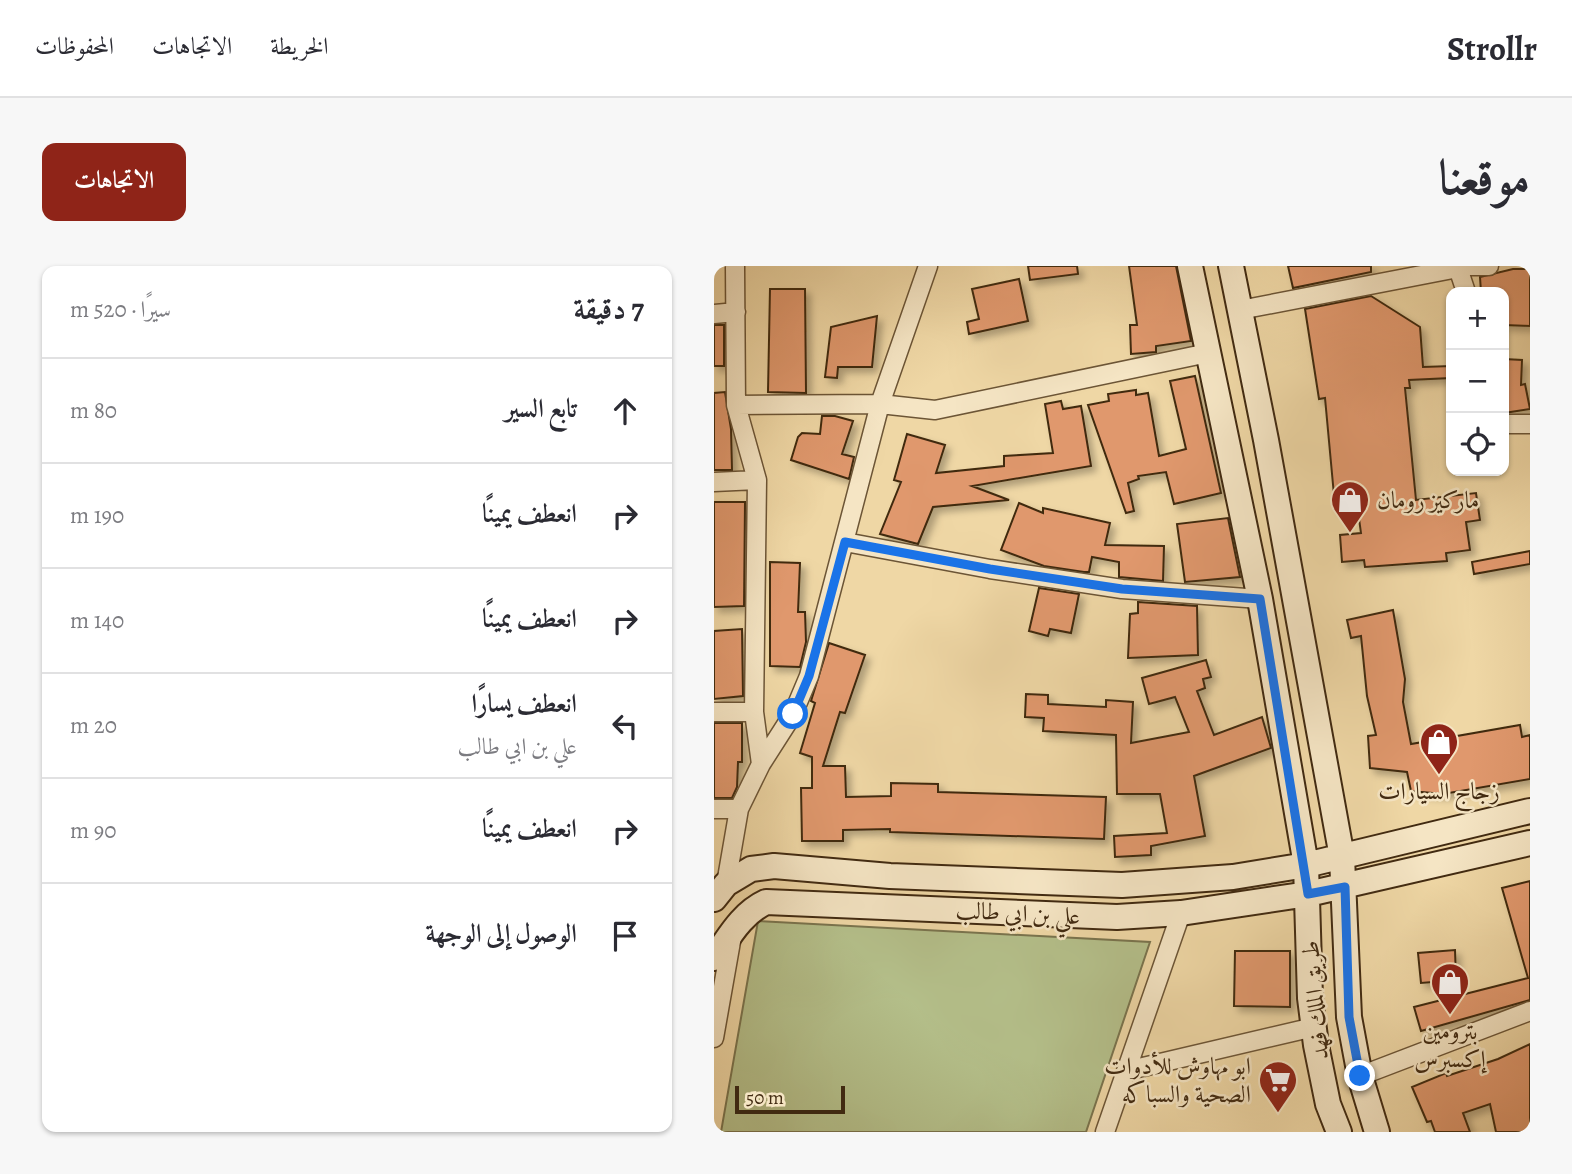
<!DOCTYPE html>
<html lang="ar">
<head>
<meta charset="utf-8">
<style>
  :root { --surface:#fff; --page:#f7f7f7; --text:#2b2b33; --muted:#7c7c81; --line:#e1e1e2; --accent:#8f2418 }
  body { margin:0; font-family:Alegreya,Amiri,serif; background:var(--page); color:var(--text); direction:rtl }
  .controls { position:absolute; right:21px; top:21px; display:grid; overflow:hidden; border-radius:14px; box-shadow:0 2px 5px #0004 }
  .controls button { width:63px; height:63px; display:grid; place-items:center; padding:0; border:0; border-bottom:2px solid var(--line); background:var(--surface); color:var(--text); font:35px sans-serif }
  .scale { position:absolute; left:21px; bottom:18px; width:110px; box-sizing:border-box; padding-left:7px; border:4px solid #412a11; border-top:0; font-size:19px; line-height:24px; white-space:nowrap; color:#412a11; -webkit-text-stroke:5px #f5e5c4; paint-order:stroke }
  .stop { position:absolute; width:21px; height:21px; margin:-16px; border:5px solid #1a73e8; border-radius:50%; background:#fff }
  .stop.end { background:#1a73e8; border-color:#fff; box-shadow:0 2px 7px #0008 }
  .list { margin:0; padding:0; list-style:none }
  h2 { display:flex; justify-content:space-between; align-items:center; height:91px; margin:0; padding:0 28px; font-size:30px }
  h2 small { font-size:23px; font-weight:400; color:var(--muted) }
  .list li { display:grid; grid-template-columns:46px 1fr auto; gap:21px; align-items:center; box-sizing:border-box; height:105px; padding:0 28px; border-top:2px solid var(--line) }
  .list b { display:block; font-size:26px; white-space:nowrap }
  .list p { margin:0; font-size:23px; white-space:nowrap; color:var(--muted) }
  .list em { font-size:23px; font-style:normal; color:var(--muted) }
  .icon { flex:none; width:38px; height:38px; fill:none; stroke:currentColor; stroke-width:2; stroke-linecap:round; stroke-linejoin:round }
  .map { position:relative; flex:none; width:816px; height:866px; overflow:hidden; direction:ltr; border-radius:14px }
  header { display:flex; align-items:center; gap:42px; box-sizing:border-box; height:98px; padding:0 35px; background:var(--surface); border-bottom:2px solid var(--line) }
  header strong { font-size:33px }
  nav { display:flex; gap:38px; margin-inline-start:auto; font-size:24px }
  .intro { display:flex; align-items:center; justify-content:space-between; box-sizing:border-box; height:168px; padding:0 42px }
  h1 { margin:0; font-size:49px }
  .button { padding:18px 32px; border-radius:14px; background:var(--accent); color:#fff; font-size:24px; font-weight:700 }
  main { display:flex; gap:42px; padding:0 42px }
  aside { flex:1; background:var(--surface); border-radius:14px; box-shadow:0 2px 5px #0004 }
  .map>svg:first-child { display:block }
  .green { fill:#b4bf8a; stroke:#7a744e; stroke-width:2 }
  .building { fill:#e0986d; stroke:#412a11; stroke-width:2; filter:url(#shadow) }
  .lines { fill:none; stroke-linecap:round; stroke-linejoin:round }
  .street-casing { stroke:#6c5536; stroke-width:21 }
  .secondary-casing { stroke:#412a11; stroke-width:28 }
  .street { stroke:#f5e5c4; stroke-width:18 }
  .secondary { stroke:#f5e5c4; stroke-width:24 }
  .route { stroke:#1a73e8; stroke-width:9 }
  .labels { text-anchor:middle; stroke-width:5; stroke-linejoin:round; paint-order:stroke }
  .poi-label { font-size:24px; fill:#412a11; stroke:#f5e5c4 }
  .street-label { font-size:24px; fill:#412a11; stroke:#f5e5c4 }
</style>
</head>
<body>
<header>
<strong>Strollr</strong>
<nav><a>الخريطة</a><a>الاتجاهات</a><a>المحفوظات</a></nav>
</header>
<div class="intro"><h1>موقعنا</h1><a class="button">الاتجاهات</a></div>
<main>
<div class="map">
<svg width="816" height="866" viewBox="0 0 816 866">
  <defs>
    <filter id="shadow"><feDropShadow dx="5" dy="5" stdDeviation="3.5" flood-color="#0004"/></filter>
  </defs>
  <rect width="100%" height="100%" fill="#efd7a5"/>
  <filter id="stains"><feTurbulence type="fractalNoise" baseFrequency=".00286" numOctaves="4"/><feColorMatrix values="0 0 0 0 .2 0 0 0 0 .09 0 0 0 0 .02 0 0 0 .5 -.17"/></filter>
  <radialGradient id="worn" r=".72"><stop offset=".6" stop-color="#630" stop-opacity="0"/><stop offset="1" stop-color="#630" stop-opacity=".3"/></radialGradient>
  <!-- green -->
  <path class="green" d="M44,655L436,676L372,866H7Z"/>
  <!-- building -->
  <path class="building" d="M314,0H363L364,8L316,14Z
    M415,0H462L477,75L442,80V86L417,88L416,59H423Z
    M574,0H657V6L579,22Z
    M799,3H816V60L790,59V26H767L766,11Z
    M305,13L314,55L255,68L253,56L265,53L258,23Z
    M56,23H91L92,127L54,126Z
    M657,30L706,61L709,101L737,100V112L695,114L696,122H691L702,234L762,227L766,254L752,256L756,284L732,287L733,295L651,301L650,294L628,296L626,269L647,267L643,238L621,240L611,132L605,133L591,43Z
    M163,50L158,101H124L123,112L111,111L117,61Z
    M0,59H10V100H0Z
    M790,93L808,94L807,119L811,118L816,143L790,147Z
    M481,110L507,227L460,238L452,206L424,210L425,213L414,217L420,245L412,247L374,139L395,135L394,128L422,124V129L434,127L445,190L472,183L456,115Z
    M11,126L17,163L18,204H0V127Z
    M347,135L349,143L367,140L377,200L258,220L295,234L219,241L204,278L166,268L187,216L180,214L193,168L231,179L222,207L290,200V190L339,187L331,138Z
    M108,150H121L139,155L128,188L140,191L135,213L77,194L84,171L88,167L106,168Z
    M0,236H31L30,340L0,341Z
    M305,237L329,247V242L396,257L391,279L450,280L449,315L405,311V296L378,291L375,306H370L330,300L287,284Z
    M514,252L526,311L471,316L463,258Z
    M816,285V298L760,308L758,296Z
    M56,296L86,297L84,346H91L92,376L86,401L56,400Z
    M325,322L365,328L357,367L336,363L334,370L315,365Z
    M424,336L483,340L484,389L414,392L416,348L424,347Z
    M679,344L691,413L689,436L697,478L806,459L808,471L816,469V513L729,528L697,525L693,506L656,502L654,470L662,469L653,430L647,370L637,372L633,354Z
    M28,363L29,430L0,433V365Z
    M115,377L151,389L131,447L126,446L109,500H131L132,531L177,530V517L224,518V526L392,531L390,573L176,566V563L129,564V575H88L87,522H98V491L86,487L101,437L97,435Z
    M492,394L497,411L489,413L491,422L483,425L500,469L548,451L557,482L480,510L491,570L437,580V589L401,591L400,570L453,567L446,528H403L402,469L329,465L330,452L311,451L312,428L334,429V438L392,441V434L419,436L417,477L475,466L461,431L435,438L428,412Z
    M0,457H28V496H24L23,521L18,532H0Z
    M816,615V734L707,765L700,741L814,712L788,622Z
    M741,684L742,714L707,717L704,687Z
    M521,685H576V741L520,740Z
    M816,778V866H782L776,838L749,847L756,866H721L717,855L713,856L698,821L732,807L733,810L784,793Z"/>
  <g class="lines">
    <defs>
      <path id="street" d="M744,0H775
        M526,44L744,2L752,26
        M0,48L22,46
        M22,139L166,138L221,144L494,87
        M790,158H816
        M0,216L43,214
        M131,276L276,303L408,323L546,333
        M0,446H40
        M47,498L79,448L95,410L166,138L214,0
        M0,543H25
        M12,618L25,543L47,498L40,446L43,214L22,139L21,0
        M0,772L18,670
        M412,805L600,761
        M646,810L816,745
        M391,866L467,647"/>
      <path id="secondary" d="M476,0L546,333L592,599L596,732L602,779L614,838L625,866
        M517,0L552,174L628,591L635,751L646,810L663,866
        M0,633L12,618L37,603L60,600L176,610L408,619L519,611L592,599L816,545
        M0,692C15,671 28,647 52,636L403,651L467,647L594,628L816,577"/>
    </defs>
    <!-- street casing -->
    <use href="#street" class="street-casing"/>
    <!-- secondary casing -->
    <use href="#secondary" class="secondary-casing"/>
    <!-- street -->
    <use href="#street" class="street"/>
    <!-- secondary -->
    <use href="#secondary" class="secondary"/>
  </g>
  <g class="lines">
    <!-- route -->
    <path class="route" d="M79,448L95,410L131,276L276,303L408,323L546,333L594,628L631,621L635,751L646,810"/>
  </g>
  <!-- icons -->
  <defs>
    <symbol id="shop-pin" viewBox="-11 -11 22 30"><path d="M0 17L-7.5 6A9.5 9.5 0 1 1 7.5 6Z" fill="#8f2418" stroke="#f5e5c4"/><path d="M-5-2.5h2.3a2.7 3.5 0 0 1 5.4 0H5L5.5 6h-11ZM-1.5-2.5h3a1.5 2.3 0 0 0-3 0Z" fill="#fff"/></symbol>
    <symbol id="supermarket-pin" viewBox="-11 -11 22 30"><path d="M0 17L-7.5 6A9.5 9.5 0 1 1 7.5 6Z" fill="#8f2418" stroke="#f5e5c4"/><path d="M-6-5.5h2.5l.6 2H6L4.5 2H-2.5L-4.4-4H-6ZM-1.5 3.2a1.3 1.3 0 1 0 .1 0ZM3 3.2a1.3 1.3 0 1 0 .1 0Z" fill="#fff"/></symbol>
  </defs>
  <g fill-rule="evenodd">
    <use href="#shop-pin" x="614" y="212" width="44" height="60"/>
    <use href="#shop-pin" x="703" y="454" width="44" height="60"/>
    <use href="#shop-pin" x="714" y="694" width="44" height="60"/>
    <use href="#supermarket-pin" x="542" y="792" width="44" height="60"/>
  </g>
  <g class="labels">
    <!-- poi labels -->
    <g class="poi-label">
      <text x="663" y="242" text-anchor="start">ماركيز رومان</text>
      <text x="725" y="533">زجاج السيارات</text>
      <text x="736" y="773">بترومين<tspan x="736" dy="28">إكسبرس</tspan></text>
      <text x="537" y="808" text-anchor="end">ابو مهاوش للأدوات<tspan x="537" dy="28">الصحية والسباكه</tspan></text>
    </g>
    <!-- street labels -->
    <g class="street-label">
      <text transform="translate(304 647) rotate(3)" y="8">علي بن ابي طالب</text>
      <text transform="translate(601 734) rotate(-95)" y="8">طريق الملك فهد</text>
    </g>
  </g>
  <rect width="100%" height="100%" filter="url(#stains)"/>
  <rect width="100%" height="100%" fill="url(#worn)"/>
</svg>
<div class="controls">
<button>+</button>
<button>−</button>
<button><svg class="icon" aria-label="locate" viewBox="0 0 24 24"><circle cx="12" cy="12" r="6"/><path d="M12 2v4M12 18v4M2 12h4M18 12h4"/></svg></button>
</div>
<div class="scale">50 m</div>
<div class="stop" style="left:79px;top:448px"></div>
<div class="stop end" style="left:646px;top:810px"></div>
</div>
<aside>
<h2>7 دقيقة<small>سيرًا · 520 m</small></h2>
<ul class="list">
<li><svg class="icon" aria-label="ahead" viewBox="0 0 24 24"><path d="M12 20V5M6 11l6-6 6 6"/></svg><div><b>تابع السير</b></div><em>80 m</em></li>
<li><svg class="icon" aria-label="right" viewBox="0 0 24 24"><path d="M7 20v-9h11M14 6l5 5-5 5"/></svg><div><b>انعطف يمينًا</b></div><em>190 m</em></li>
<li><svg class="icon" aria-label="right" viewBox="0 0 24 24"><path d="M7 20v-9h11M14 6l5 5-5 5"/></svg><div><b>انعطف يمينًا</b></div><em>140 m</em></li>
<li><svg class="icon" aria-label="left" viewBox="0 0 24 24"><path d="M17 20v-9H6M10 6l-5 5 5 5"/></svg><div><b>انعطف يسارًا</b><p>علي بن ابي طالب</p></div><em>20 m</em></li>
<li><svg class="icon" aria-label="right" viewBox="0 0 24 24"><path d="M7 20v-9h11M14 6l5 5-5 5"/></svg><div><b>انعطف يمينًا</b></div><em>90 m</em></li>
<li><svg class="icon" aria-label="arrive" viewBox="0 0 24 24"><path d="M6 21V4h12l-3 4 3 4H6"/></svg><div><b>الوصول إلى الوجهة</b></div></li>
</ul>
</aside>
</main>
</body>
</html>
